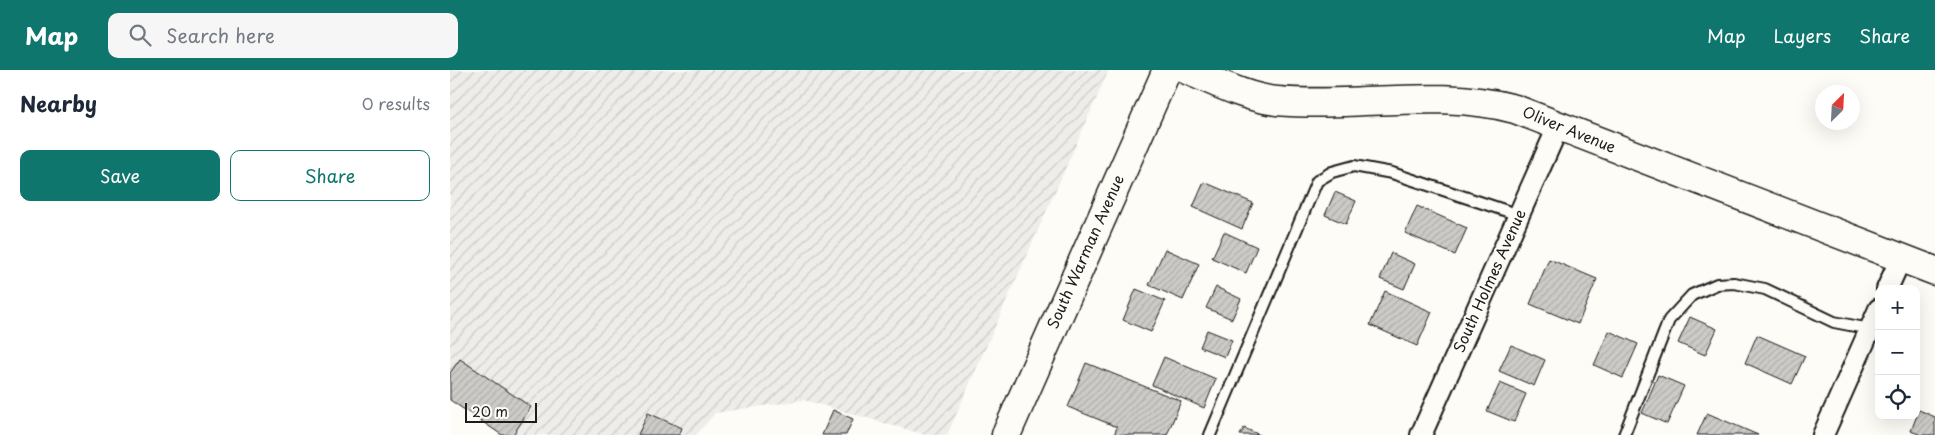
<!DOCTYPE html>
<html lang="en">
<head>
<meta charset="utf-8">
<style>
  :root { --surface:#fff; --page:#f6f6f7; --text:#1f2937; --muted:#747a83; --line:#e0e1e3; --accent:#0f766e }
  body { margin:0; font-family:"Playpen Sans",sans-serif; background:var(--page); color:var(--text) }
  .controls { position:absolute; right:15px; bottom:15px; display:grid; overflow:hidden; border-radius:10px; box-shadow:0 5px 20px #0002 }
  .controls button { width:45px; height:45px; display:grid; place-items:center; padding:0; border:0; border-bottom:1px solid var(--line); background:var(--surface); color:var(--text); font:25px sans-serif }
  .compass { position:absolute; left:1365px; top:15px; width:45px; height:45px; border-radius:50%; background:var(--surface); box-shadow:0 5px 20px #0002; rotate:24deg }
  .scale { position:absolute; left:15px; bottom:12px; width:72px; box-sizing:border-box; padding-left:5px; border:2px solid #1c1c1c; border-top:0; font-size:14px; line-height:18px; white-space:nowrap; color:#1c1c1c; -webkit-text-stroke:4px #fdfcf7; paint-order:stroke }
  .list { margin:0; padding:0; list-style:none }
  h2 { display:flex; justify-content:space-between; align-items:center; height:65px; margin:0; padding:0 20px; font-size:21px }
  h2 small { font-size:16px; font-weight:400; color:var(--muted) }
  .actions { display:flex; gap:10px; padding:15px 20px }
  .actions a { flex:1; padding:11px 0; border:1px solid var(--accent); border-radius:10px; text-align:center; font-size:18px; color:var(--accent) }
  .actions .main { background:var(--accent); color:#fff }
  .icon { flex:none; width:28px; height:28px; fill:none; stroke:currentColor; stroke-width:2; stroke-linecap:round; stroke-linejoin:round }
  .map { position:relative; flex:none; width:1485px; height:365px; overflow:hidden }
  header { display:flex; align-items:center; gap:30px; box-sizing:border-box; height:70px; padding:0 25px; background:var(--accent); color:#fff }
  header strong { font-size:24px }
  nav { display:flex; gap:28px; margin-inline-start:auto; font-size:18px }
  .search { width:350px; height:45px; background:var(--page); display:flex; align-items:center; gap:12px; box-sizing:border-box; padding:0 18px; border-radius:10px; color:var(--muted); font-size:19px }
  main { display:flex }
  aside { flex:1; background:var(--surface) }
  .map>svg:first-child { display:block }
  .industrial { fill:url(#industrial-furrows) }
  .building { fill:url(#building-hatch); stroke:#1c1c1c }
  .lines { fill:none; stroke-linecap:round; stroke-linejoin:round }
  .lane-casing { stroke:#1c1c1c; stroke-width:14 }
  .street-casing { stroke:#1c1c1c; stroke-width:24 }
  .secondary-casing { stroke:#1c1c1c; stroke-width:31 }
  .lane { stroke:#fdfcf7; stroke-width:10 }
  .street { stroke:#fdfcf7; stroke-width:20 }
  .secondary { stroke:#fdfcf7; stroke-width:28 }
  .labels { text-anchor:middle; stroke-width:4; stroke-linejoin:round; paint-order:stroke }
  .street-label { font-size:15px; fill:#1c1c1c; stroke:#fdfcf7 }
</style>
</head>
<body>
<header>
<strong>Map</strong>
<div class="search"><svg class="icon" aria-label="search" viewBox="0 0 24 24"><circle cx="10" cy="10" r="6"/><path d="M15 15l6 6"/></svg>Search here</div>
<nav><a>Map</a><a>Layers</a><a>Share</a></nav>
</header>
<main>
<aside>
<h2>Nearby<small>0 results</small></h2>
<ul class="list">
</ul>
<div class="actions"><a class="main">Save</a><a>Share</a></div>
</aside>
<div class="map">
<svg width="1485" height="365" viewBox="0 0 1485 365">
  <defs>
    <pattern id="industrial-furrows" width="10" height="10" patternUnits="userSpaceOnUse" patternTransform="scale(1.25)"><rect width="10" height="10" fill="#eeede9"/><path d="M-1 1l2-2M0 10L10 0M9 11l2-2" fill="none" stroke="#cccbc7"/></pattern>
    <pattern id="building-hatch" width="6" height="6" patternUnits="userSpaceOnUse" patternTransform="scale(1.25)"><rect width="6" height="6" fill="#cccbc8"/><path d="M-1 1l2-2M0 6l6-6M5 7l2-2" fill="none" stroke="#afaeab"/></pattern>
  </defs>
  <rect width="100%" height="100%" fill="#fdfcf7"/>
  <filter id="ink" filterUnits="userSpaceOnUse"><feTurbulence type="fractalNoise" baseFrequency=".02" numOctaves="2"/><feDisplacementMap in="SourceGraphic" scale="10" xChannelSelector="R" yChannelSelector="G"/><feConvolveMatrix kernelMatrix="1 2 1 2 8 2 1 2 1" color-interpolation-filters="sRGB"/></filter>
  <g filter="url(#ink)">
    <!-- industrial -->
    <path class="industrial" d="M0,0H659L497,365H476L354,330L265,343L246,365H52L0,330Z"/>
    <!-- building -->
    <path class="building" d="M754,112L803,133L792,159L743,137Z
      M885,122L906,131L896,154L875,145Z
      M967,136L1017,158L1005,185L955,163Z
      M774,162L807,177L796,203L762,188Z
      M715,179L749,194L733,230L699,215Z
      M941,183L965,194L954,219L930,209Z
      M1099,189L1147,209L1128,254L1080,234Z
      M766,217L791,229L782,249L756,238Z
      M686,219L715,231L701,262L673,250Z
      M935,221L982,242L967,276L920,255Z
      M1240,247L1267,259L1255,285L1228,273Z
      M757,260L782,270L775,287L750,277Z
      M1159,261L1188,274L1173,308L1144,295Z
      M1307,265L1355,286L1342,314L1295,293Z
      M1061,275L1095,290L1084,316L1049,301Z
      M714,287L766,309L754,338L702,315Z
      M10,289L81,337L63,365H52L0,330V303Z
      M636,293L731,331L717,365H664L667,357L618,337Z
      M1208,305L1234,316L1217,354L1192,343Z
      M1050,313L1076,324L1064,352L1037,341Z
      M383,340L403,349L396,365H372Z
      M1469,340L1485,347V365H1471L1461,361Z
      M198,343L232,358L229,365H188Z
      M1257,343L1308,365H1247Z
      M794,358L810,365H790Z"/>
    <g class="lines">
      <defs>
        <path id="lane" d="M760,365L867,111L882,102L904,96L942,103L1069,145
          M1174,365L1219,250L1242,225L1267,214L1284,213L1315,219L1384,252L1420,259"/>
        <path id="street" d="M1437,219L1451,188
          M971,365L1108,57
          M1373,365L1429,239"/>
        <path id="secondary" d="M737,0C766,12 796,28 827,31C906,38 988,18 1065,39L1485,201
          M556,365L717,0"/>
      </defs>
      <!-- lane casing -->
      <use href="#lane" class="lane-casing"/>
      <!-- street casing -->
      <use href="#street" class="street-casing"/>
      <!-- secondary casing -->
      <use href="#secondary" class="secondary-casing"/>
      <!-- lane -->
      <use href="#lane" class="lane"/>
      <!-- street -->
      <use href="#street" class="street"/>
      <!-- secondary -->
      <use href="#secondary" class="secondary"/>
    </g>
  </g>
  <g class="labels">
    <!-- street labels -->
    <g class="street-label">
      <text transform="translate(1119 60) rotate(22)" y="5">Oliver Avenue</text>
      <text transform="translate(636 182) rotate(-66)" y="5">South Warman Avenue</text>
      <text transform="translate(1040 211) rotate(-66)" y="5">South Holmes Avenue</text>
    </g>
  </g>
</svg>
<div class="controls">
<button>+</button>
<button>−</button>
<button><svg class="icon" aria-label="locate" viewBox="0 0 24 24"><circle cx="12" cy="12" r="6"/><path d="M12 2v4M12 18v4M2 12h4M18 12h4"/></svg></button>
</div>
<svg class="compass" viewBox="-18 -18 36 36"><path d="M0-13l5 13h-10z" fill="#e53935"/><path d="M0 13l5-13h-10z" fill="#747a83"/></svg>
<div class="scale">20 m</div>
</div>
</main>
</body>
</html>
